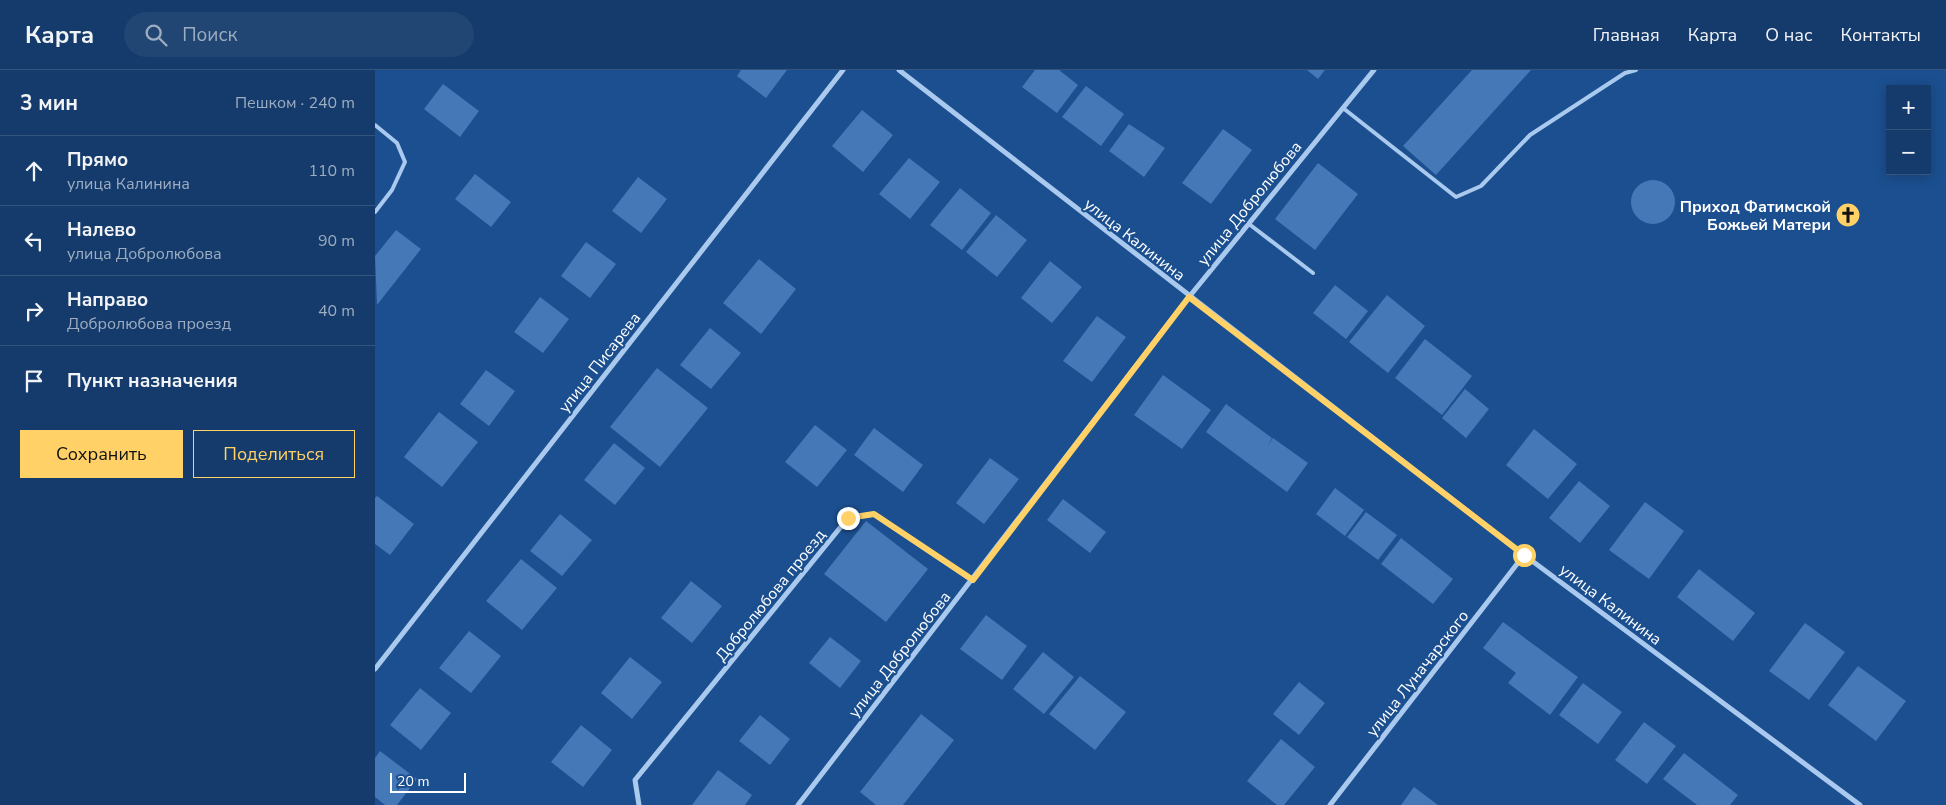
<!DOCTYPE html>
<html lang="ru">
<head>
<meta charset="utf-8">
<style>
  :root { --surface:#143b6b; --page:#214673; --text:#f1f3f6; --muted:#9dadc1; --line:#33557e; --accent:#ffd166 }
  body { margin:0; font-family:"Nunito Sans",sans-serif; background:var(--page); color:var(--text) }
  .controls { position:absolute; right:15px; top:15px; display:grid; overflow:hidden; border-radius:0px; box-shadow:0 2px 12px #0003 }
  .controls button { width:45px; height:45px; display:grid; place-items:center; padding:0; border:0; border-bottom:1px solid var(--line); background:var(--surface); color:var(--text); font:25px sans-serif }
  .scale { position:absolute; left:15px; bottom:12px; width:76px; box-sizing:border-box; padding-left:5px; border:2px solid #fff; border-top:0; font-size:14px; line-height:18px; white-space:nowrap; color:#fff; -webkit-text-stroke:4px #1b4f8f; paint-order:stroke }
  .stop { position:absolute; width:15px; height:15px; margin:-11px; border:4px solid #ffd166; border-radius:50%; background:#fff }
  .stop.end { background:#ffd166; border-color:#fff; box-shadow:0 1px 5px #0008 }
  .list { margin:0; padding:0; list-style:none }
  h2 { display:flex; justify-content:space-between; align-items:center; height:65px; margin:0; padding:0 20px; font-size:21px }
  h2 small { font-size:16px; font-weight:400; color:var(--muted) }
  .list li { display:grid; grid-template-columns:32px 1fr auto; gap:15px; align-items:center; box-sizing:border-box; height:70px; padding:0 20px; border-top:1px solid var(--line) }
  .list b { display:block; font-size:19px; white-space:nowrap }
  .list p { margin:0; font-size:16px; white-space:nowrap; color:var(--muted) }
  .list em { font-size:16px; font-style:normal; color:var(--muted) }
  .actions { display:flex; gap:10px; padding:15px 20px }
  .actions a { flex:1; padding:11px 0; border:1px solid var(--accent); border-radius:0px; text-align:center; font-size:18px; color:var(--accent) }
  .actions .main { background:var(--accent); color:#111 }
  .icon { flex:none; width:28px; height:28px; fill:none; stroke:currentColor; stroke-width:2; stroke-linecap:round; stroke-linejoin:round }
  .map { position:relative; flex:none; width:1571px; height:735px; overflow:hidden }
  header { display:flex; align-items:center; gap:30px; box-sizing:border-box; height:70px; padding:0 25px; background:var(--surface); border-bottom:1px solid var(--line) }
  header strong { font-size:24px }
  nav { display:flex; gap:28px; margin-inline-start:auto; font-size:18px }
  .search { width:350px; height:45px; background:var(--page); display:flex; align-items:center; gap:12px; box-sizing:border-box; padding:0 18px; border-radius:28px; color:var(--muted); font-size:19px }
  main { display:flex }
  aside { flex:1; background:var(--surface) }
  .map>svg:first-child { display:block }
  .building { fill:#4478b7 }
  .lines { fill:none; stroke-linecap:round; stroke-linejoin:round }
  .service { stroke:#a9c9ee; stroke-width:4 }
  .minor { stroke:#a9c9ee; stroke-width:5 }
  .route { stroke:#ffd166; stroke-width:6 }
  .labels { text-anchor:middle; stroke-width:4; stroke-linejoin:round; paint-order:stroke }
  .street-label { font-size:16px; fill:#fff; stroke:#1b4f8f }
  .poi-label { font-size:16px; font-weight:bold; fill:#fff; stroke:#1b4f8f; text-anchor:end }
</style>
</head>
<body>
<header>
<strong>Карта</strong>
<div class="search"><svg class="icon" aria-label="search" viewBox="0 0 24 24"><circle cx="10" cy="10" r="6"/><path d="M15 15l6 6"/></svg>Поиск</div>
<nav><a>Главная</a><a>Карта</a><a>О нас</a><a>Контакты</a></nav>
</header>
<main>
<aside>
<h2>3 мин<small>Пешком · 240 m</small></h2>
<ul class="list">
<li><svg class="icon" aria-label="ahead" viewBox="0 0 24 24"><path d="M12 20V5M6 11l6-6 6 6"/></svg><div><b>Прямо</b><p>улица Калинина</p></div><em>110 m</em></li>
<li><svg class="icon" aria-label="left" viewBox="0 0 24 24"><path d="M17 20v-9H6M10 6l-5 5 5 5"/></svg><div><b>Налево</b><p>улица Добролюбова</p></div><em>90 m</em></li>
<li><svg class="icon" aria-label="right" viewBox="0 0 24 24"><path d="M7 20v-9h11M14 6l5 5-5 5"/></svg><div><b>Направо</b><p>Добролюбова проезд</p></div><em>40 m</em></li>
<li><svg class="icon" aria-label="arrive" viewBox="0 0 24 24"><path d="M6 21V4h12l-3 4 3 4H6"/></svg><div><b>Пункт назначения</b></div></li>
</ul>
<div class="actions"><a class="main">Сохранить</a><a>Поделиться</a></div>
</aside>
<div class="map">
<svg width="1571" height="735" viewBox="0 0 1571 735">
  <rect width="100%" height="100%" fill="#1b4f8f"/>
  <!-- building -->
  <path class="building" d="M366,0H412L391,28L362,6Z
    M660,0H684L703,15L682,43L647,17Z
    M932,0H950L943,9Z
    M1097,0H1156L1061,105L1028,76Z
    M68,14L104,41L85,67L49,39Z
    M711,16L749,44L726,76L687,47Z
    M487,40L518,65L488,102L457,76Z
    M754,54L790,78L769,107L734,81Z
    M848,59L877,80L836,134L807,113Z
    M534,88L565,112L535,149L504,124Z
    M943,93L983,124L940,180L900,149Z
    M100,104L136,132L116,157L80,129Z
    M263,107L292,129L266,163L237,141Z
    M1256 132a22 22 0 1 1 44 0a22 22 0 1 1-44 0Z
    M585,118L616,143L587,180L555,155Z
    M621,145L652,170L622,207L591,182Z
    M21,160L46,179L2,235L0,186Z
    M211,172L241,194L215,228L186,206Z
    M384,189L421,219L386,264L348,233Z
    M675,191L707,217L677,253L646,228Z
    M960,215L993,241L971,269L938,243Z
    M1012,225L1050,256L1013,303L974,272Z
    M165,227L194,249L168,283L139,262Z
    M722,246L751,267L717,312L688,291Z
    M335,258L366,283L336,319L305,295Z
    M1050,269L1097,306L1067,345L1020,308Z
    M282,298L333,338L285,397L235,357Z
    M111,300L140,321L114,356L85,334Z
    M788,305L836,340L807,379L759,345Z
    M1090,319L1114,339L1091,368L1067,348Z
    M851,334L897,368L893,375L898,368L933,393L912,422L831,362Z
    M64,342L103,372L67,417L29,387Z
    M440,355L472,380L442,417L410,392Z
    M499,358L548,395L528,422L479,385Z
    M1159,359L1202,394L1173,429L1131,395Z
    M239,373L270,398L240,435L209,410Z
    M615,388L644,409L609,454L581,433Z
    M1204,411L1235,436L1205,473L1174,448Z
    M960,418L989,440L970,466L941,444Z
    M2,426L39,454L15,485L0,474V428Z
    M688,429L731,462L715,483L672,450Z
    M1270,432L1309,461L1274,509L1234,480Z
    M991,442L1022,465L1003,490L972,467Z
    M185,444L217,470L187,506L155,481Z
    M491,451L553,499L511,552L449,504Z
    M1026,468L1078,509L1058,534L1006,494Z
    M146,489L182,518L147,560L111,531Z
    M1324,499L1380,543L1358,571L1302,527Z
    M316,511L347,536L317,573L286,548Z
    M611,545L652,576L627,610L585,579Z
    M1128,552L1203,607L1175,645L1133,613L1141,603L1108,578Z
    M1430,553L1470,582L1434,630L1394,601Z
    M94,561L126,586L96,623L64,598Z
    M455,567L486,591L465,618L434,593Z
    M668,582L699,607L669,644L638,619Z
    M255,587L287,612L257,649L226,623Z
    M1483,596L1531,631L1501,671L1453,635Z
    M705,606L751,642L720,680L674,644Z
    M924,612L950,633L924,665L898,644Z
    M1208,613L1247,642L1223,674L1184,645Z
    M45,618L76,643L46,680L15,655Z
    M546,644L579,670L528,735H501L485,722Z
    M385,645L415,669L395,695L364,671Z
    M1269,652L1301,676L1272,714L1240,690Z
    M206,655L237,680L208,717L176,692Z
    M906,669L940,697L909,735H902L872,711Z
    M5,681L42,709L22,735H10L0,727V688Z
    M1309,683L1363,725L1355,735H1322L1288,709Z
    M343,700L377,725L370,735H317Z
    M1039,717L1063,735H1026Z"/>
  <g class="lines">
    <!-- service -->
    <path class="service" d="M968,38L1081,127L1106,116L1155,65L1250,3L1261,0
      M0,55L22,73L30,92L17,120L0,142
      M874,154L938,203"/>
    <!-- minor -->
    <path class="minor" d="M524,0L1149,485L1485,735
      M0,599L468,0
      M264,735L260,710L473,448L499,444L597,510
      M423,735L814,227L999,0
      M955,735L1149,485"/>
  </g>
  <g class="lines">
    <!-- route -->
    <path class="route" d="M473,448L499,444L598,510L814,227L1149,485"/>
  </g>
  <!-- icons -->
  <defs>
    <symbol id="church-disc" viewBox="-11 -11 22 22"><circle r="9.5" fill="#ffd166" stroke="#1b4f8f"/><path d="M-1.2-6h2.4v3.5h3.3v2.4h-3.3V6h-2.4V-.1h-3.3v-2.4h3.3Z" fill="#111"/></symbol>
  </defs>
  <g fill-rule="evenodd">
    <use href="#church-disc" x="1459" y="131" width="28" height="28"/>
  </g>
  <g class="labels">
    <!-- street labels -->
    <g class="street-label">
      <text transform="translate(874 133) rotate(-51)" y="6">улица Добролюбова</text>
      <text transform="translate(760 169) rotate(38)" y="6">улица Калинина</text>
      <text transform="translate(224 292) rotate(-52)" y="6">улица Писарева</text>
      <text transform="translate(395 525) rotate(-51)" y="6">Добролюбова проезд</text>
      <text transform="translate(1236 534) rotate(37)" y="6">улица Калинина</text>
      <text transform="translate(524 584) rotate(-52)" y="6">улица Добролюбова</text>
      <text transform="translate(1042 603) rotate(-52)" y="6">улица Луначарского</text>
    </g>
    <!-- poi labels -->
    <g class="poi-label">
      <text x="1456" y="142">Приход Фатимской<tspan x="1456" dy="18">Божьей Матери</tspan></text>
    </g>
  </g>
</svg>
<div class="controls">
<button>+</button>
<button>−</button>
</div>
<div class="scale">20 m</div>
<div class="stop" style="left:1149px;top:485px"></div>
<div class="stop end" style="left:473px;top:448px"></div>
</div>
</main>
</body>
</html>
